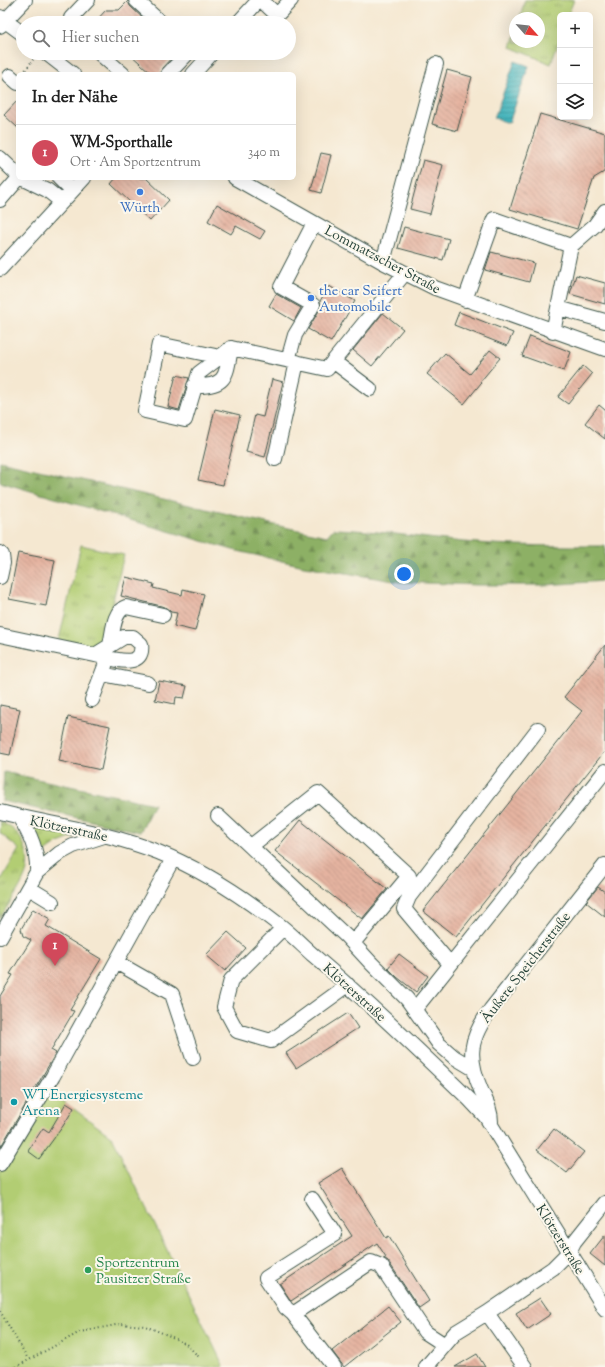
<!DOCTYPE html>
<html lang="de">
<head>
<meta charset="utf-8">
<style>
  :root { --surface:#fff; --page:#f2f2f2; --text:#222; --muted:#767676; --line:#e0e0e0; --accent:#d1495b }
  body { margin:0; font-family:"Sorts Mill Goudy",serif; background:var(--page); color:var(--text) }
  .controls { position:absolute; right:12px; top:12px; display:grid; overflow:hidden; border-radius:6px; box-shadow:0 4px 16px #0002 }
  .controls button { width:36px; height:36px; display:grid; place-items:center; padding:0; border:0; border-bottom:1px solid var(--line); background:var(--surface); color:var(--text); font:20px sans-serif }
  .compass { position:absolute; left:509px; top:12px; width:36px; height:36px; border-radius:50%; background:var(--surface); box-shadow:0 4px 16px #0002; rotate:117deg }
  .you { position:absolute; left:404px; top:574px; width:14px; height:14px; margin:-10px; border:3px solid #fff; border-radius:50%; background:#1a73e8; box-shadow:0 0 0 6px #1a73e833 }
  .badge { display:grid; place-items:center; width:26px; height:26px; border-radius:50%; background:var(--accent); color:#fff; font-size:13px; font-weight:700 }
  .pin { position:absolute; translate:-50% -33px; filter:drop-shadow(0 1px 2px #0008) }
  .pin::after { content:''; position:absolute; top:21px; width:14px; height:12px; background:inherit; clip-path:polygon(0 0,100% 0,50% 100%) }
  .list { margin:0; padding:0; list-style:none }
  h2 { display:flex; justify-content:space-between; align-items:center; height:52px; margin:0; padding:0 16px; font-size:17px }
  h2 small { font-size:13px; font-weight:400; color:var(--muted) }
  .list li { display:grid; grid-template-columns:26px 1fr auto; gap:12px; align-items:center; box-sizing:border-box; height:56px; padding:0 16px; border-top:1px solid var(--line) }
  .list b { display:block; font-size:15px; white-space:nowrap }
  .list p { margin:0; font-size:13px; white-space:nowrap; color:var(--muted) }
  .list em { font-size:13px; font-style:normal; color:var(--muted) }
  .icon { flex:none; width:22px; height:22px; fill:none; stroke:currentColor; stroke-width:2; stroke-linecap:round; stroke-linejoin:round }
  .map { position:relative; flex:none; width:605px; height:1367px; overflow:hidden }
  .search { position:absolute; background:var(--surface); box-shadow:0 4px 16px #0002; left:16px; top:16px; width:280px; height:44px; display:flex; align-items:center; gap:10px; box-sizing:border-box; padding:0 14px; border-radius:22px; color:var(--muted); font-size:15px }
  .panel { position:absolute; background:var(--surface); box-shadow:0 4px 16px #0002; left:16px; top:72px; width:280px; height:108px; border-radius:6px }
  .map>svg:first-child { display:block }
  .grass { fill:url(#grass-tufts); stroke:#688554 }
  .forest { fill:url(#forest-firs); stroke:#56764c }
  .pitch { fill:#b2cd73; stroke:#688554 }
  .water { fill:url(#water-rules); stroke:#327878 }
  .building { fill:url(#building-back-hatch) }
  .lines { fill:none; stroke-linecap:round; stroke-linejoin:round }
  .minor-casing { stroke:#3f574c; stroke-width:16 }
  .path { stroke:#3f574c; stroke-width:2; stroke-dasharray:1 3; stroke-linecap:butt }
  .minor { stroke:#fff; stroke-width:14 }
  .shop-dot { fill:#3f7fe0; stroke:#fbf7ec; stroke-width:1.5 }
  .culture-dot { fill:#0f9aa8; stroke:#fbf7ec; stroke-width:1.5 }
  .leisure-dot { fill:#2e9e5b; stroke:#fbf7ec; stroke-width:1.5 }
  .labels { text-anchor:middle; stroke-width:4; stroke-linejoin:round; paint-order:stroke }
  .shop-label { font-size:14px; fill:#366cbe; stroke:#fbf7ec }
  .street-label { font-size:14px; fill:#1f3d34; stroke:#fbf7ec }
  .culture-label { font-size:14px; fill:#0d838f; stroke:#fbf7ec; text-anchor:start }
  .leisure-label { font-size:14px; fill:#27864d; stroke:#fbf7ec; text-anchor:start }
</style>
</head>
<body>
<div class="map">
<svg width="605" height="1367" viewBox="0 0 605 1367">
  <defs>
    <pattern id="grass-tufts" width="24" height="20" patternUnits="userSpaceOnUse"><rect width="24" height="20" fill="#b2cd73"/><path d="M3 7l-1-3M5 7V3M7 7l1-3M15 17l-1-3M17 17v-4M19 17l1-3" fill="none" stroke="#90a85f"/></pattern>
    <pattern id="forest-firs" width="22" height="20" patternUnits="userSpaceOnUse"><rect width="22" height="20" fill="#8db065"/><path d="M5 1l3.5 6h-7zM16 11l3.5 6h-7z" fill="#739054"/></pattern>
    <pattern id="water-rules" width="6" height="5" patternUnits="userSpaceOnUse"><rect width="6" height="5" fill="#44b4bc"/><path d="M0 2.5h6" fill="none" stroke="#38949a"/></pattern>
    <pattern id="building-back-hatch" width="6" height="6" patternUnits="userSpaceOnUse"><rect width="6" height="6" fill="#e5b3a0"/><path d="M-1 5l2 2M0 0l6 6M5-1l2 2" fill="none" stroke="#b99383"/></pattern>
  </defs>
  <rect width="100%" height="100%" fill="#fbf7ec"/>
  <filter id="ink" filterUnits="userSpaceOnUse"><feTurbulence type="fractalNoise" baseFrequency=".025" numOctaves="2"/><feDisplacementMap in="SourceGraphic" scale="8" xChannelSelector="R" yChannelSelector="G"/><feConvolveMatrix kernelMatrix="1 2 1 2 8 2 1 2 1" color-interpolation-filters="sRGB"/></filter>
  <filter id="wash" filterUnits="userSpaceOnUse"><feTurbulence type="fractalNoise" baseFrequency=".012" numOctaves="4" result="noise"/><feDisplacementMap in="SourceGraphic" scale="16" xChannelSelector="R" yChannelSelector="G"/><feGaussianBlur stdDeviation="0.9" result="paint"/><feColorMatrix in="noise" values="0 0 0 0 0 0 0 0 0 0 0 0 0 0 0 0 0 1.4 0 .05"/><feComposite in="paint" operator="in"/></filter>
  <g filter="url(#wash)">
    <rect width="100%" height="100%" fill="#f5e8d1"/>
    <!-- grass -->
    <path class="grass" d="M525,0H574L568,15H560V38L551,64L511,47L515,34V42H539V18H520Z
      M81,545L124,555L103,642L87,647L58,644Z
      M1,821C6,825 12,828 16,832C26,843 31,862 25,876C19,891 8,905 0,918V882L19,849L0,833Z
      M34,827L73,834V837L58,843L41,855L32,829Z"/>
    <!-- forest -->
    <path class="forest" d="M0,461L284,527L327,536L333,529C377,530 421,538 464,542C511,546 558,546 605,546V581L544,585H476L400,582L304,566L233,550L0,482Z
      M4,772L154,804L140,832L2,801Z"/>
    <!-- pitch -->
    <path class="pitch" d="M48,1090L112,1137L224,1367H0V1172Z"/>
    <!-- water -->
    <path class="water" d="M515,61L529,66L509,123L494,118Z"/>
    <g id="blocks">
      <!-- building -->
      <path class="building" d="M128,1L130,6L148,23H94L106,10H119Z
        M129,53H176L162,68L160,74H152Z
        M447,70L472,77L457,131L432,124Z
        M18,100V128L4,115Z
        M540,114L605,133V168L604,172L594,178L577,229L510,209Z
        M321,153L331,155L321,193L311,190Z
        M423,160L443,165L430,214L410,209Z
        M116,178H146L169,200L150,221L111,184Z
        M217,204L265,231L260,239L236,226L231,234L208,221Z
        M404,227L449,239L443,260L398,248Z
        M491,252L534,263L529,282L485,270Z
        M576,275L605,283V304L570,294Z
        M329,286L355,301L331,342L308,329L320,309L321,305L320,301Z
        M276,294L301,308L294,321L269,306Z
        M459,312L513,333L507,346L454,325Z
        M383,313L403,329L372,366L353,350Z
        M530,336L571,352L564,371L522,356Z
        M490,350L500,358L480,382L481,383L464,404L427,374L445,353L470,374Z
        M583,366L592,374L568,404L558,397Z
        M176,375L189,378L179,410L168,407Z
        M272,379L283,382L265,457L246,452L255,415L263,417Z
        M599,405L605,410V439L585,423Z
        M215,409L240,415L223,485L198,480Z
        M18,553L55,560L46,606L9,599Z
        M126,577L154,584L153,588L182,595L183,589L204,594L195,631L174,626L177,613L171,612L165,607L121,596Z
        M605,645V751L456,937L423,911L582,711L564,697Z
        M159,681L187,686L184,698L176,697L175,704L155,700Z
        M0,705L20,709L10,755L0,753Z
        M68,717L110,726L101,770L59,761Z
        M300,820L387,889L362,919L275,851Z
        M598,887L605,892V917L586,902Z
        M33,909L50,919L46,926L101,959L70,1010L74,1011L51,1050L56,1053L0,1148V996L13,975L10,974L31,940L23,936L21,929Z
        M228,932L246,948L225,971L206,955Z
        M399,954L428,976L416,992L397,977L388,968Z
        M348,1013L358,1028L296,1068L286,1053Z
        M66,1103L74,1108L63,1126L39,1159L28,1151L43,1128L49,1132Z
        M554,1129L584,1152L567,1173L537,1150Z
        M342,1168L386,1238L389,1236L429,1301L419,1308L388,1261L384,1258L386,1257L377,1243L291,1301L280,1284L352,1236L318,1183Z
        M605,1235V1266L590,1254Z
        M540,1298L551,1314L527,1330L516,1313Z
        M388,1306L401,1322L344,1367L332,1351Z
        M477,1354L485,1367H455Z"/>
    </g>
  </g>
  <g filter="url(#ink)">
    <use href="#blocks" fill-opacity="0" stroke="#3f574c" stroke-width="1"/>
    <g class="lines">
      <defs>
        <path id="minor" d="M136,0L161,23
          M261,0L277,15L291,0
          M0,17L23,34
          M72,23L71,18L88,0
          M238,23L259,0
          M0,26L25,0
          M46,53L73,74
          M99,53L123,74
          M168,74L188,53
          M193,74L212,53
          M10,76L18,83
          M0,158L18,175
          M22,178L47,190L62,202
          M59,178L72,191
          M235,178L383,262L435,288L605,349
          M0,200L19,178
          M571,246L595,225L605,211
          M383,262L436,64
          M0,269L84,178
          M465,300L494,219L571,246L553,332
          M558,308L605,321
          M220,357L199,373L185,420L145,411L159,344L220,357L231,348L327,369L404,274
          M288,360L295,335L313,305L281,287L314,223
          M333,361L370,389
          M194,386C227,387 226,376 231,348
          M275,459L297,362
          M0,553L2,555L3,563L0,577
          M0,635L95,655C110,658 145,671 141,644L133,637H124L95,655
          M110,645C113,633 113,611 126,607L163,615
          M102,674L148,683
          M92,700L105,666
          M0,812C53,825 107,832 158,852C203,870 244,897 282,927C293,936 303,946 313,955C367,1001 418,1050 469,1099L486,1117L605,1309
          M218,816L347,937L371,963L407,999L439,1044L454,1057L474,1069
          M19,817C30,833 38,852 37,872
          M251,846L318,793L409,876L353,943
          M29,888L52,902
          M283,928L231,980L224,1007L237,1031L271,1041L348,985
          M0,937L37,872L60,853L73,846L104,836
          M116,962L172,994L193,1058
          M450,964L404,909L409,897L538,729
          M415,1009L605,771
          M491,1122C491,1110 486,1101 481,1090C467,1057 469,1039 491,1009L605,865
          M0,1164L53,1076L173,859
          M312,1199L335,1234L266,1278L286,1308L293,1314L334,1367
          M487,1313L525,1367
          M293,1314L371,1262L381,1266L425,1332L445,1345
          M426,1367L456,1332L487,1313L553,1268L569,1252L574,1242L605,1203"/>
      </defs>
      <!-- minor casing -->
      <use href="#minor" class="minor-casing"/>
      <!-- path -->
      <path class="path" d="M23,73L35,57
        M0,1311L28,1359
        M16,1367L80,1332L121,1324L145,1326L170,1336L186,1344L199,1357"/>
      <!-- minor -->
      <use href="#minor" class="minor"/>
    </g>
  </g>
  <!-- markers -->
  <g class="shop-dot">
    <circle cx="140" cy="192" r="4"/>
    <circle cx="311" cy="298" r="4"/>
  </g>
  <circle class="culture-dot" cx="14" cy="1102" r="4"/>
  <circle class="leisure-dot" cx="88" cy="1270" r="4"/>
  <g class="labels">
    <!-- shop labels -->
    <g class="shop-label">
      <text x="140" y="212">Würth</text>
      <text x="319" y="295" text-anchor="start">the car Seifert<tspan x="319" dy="16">Automobile</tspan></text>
    </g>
    <!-- street labels -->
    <g class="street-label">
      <text transform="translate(383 259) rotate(28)" y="5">Lommatzscher Straße</text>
      <text transform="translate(69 828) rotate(12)" y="5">Klötzerstraße</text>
      <text transform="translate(525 967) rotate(-52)" y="5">Äußere Speicherstraße</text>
      <text transform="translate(355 992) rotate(42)" y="5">Klötzerstraße</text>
      <text transform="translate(561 1239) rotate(58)" y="5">Klötzerstraße</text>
    </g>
    <!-- culture labels -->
    <g class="culture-label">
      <text x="22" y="1099">WT Energiesysteme<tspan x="22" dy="16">Arena</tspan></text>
    </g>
    <!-- leisure labels -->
    <g class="leisure-label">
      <text x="96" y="1267">Sportzentrum<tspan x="96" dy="16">Pausitzer Straße</tspan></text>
    </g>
  </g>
</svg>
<div class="controls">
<button>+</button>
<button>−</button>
<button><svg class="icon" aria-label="layers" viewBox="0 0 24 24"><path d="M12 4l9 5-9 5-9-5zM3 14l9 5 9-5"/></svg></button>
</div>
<svg class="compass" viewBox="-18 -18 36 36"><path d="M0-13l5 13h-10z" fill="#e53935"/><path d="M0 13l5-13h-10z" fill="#767676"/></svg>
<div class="you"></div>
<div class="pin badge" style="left:55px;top:966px">1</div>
<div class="search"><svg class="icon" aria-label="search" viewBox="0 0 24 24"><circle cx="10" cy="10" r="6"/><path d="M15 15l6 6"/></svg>Hier suchen</div>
<section class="panel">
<h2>In der Nähe<small></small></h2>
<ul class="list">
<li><span class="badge">1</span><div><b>WM-Sporthalle</b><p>Ort · Am Sportzentrum</p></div><em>340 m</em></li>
</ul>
</section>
</div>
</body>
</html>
